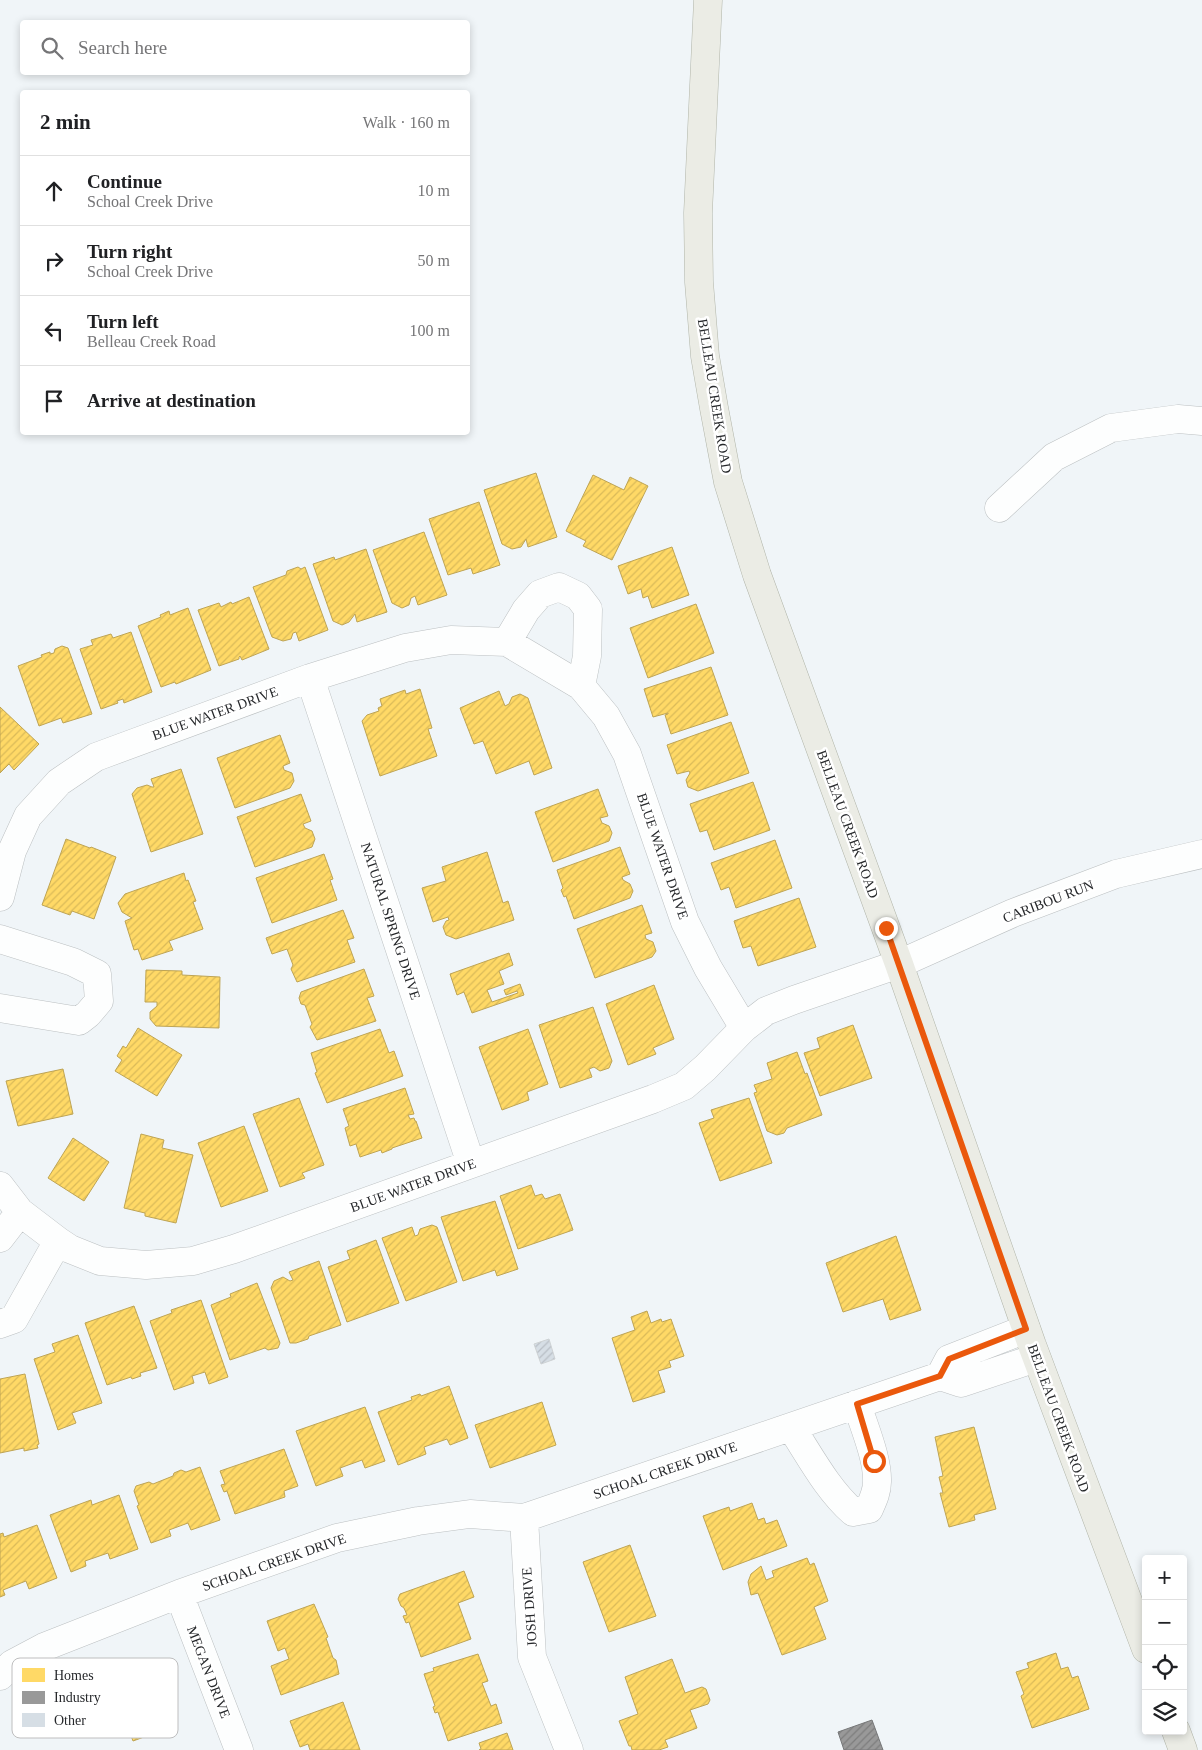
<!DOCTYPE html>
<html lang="en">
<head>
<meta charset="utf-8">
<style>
  :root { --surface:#fff; --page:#f6f6f6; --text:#202124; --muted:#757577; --line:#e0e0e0 }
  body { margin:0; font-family:Georgia,serif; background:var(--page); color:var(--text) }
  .controls { position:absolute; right:15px; bottom:15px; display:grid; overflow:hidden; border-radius:5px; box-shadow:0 2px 8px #0003 }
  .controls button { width:45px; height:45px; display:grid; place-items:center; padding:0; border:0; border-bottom:1px solid var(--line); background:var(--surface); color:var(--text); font:25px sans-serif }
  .stop { position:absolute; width:15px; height:15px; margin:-11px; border:4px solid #ea580c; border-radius:50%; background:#fff }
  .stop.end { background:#ea580c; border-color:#fff; box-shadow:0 1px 5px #0008 }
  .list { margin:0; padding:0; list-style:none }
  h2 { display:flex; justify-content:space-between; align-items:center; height:65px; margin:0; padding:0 20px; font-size:21px }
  h2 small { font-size:16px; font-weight:400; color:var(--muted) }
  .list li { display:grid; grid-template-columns:32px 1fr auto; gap:15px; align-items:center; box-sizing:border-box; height:70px; padding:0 20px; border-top:1px solid var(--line) }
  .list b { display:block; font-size:19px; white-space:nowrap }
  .list p { margin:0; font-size:16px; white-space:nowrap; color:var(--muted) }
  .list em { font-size:16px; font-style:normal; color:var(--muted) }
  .icon { flex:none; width:28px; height:28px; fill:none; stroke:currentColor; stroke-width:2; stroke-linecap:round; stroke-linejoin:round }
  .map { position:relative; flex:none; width:1202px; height:1750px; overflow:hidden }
  .search { position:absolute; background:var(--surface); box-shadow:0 2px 8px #0003; left:20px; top:20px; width:450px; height:55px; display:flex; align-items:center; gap:12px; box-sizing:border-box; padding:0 18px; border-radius:5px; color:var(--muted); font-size:19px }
  .panel { position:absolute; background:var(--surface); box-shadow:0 2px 8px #0003; left:20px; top:90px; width:450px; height:345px; border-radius:5px }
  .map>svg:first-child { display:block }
  .homes { fill:url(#homes-hatch); stroke:#bea454 }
  .industry { fill:url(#industry-hatch); stroke:#767778 }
  .building { fill:url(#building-hatch); stroke:#ced2d4 }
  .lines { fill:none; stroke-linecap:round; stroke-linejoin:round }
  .minor-casing { stroke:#bcc0c2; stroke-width:29 }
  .major-casing { stroke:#b0b4a8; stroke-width:29 }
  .minor { stroke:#fdfefe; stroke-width:28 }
  .major { stroke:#ebece5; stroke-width:28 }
  .route { stroke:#ea580c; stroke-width:6 }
  .labels { text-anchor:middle; stroke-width:5; stroke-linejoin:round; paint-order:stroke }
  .street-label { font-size:14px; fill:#26282b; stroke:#fff }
  .key { fill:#fff; stroke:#bebebf; stroke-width:1 }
  .key-label { font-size:14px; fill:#26282b }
</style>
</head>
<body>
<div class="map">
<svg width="1202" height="1750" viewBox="0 0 1202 1750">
  <defs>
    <pattern id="homes-hatch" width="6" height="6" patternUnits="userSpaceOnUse" patternTransform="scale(1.25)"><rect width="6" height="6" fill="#ffd966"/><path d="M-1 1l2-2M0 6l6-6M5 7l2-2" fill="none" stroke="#daba59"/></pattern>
    <pattern id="industry-hatch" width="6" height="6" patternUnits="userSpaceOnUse" patternTransform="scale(1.25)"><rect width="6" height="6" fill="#999"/><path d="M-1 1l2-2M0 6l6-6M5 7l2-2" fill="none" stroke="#7d7d7d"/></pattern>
    <pattern id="building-hatch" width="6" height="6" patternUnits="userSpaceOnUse" patternTransform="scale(1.25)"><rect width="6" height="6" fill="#d6dee5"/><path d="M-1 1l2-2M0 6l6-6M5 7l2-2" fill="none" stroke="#b8bec5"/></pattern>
  </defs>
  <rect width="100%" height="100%" fill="#f0f5f8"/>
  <!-- homes -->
  <path class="homes" d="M536,473L557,537L528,547L526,539L521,547L512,549L502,544L484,490Z
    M593,475L624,490L630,477L648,486L612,560L583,546L586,541L566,531Z
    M479,502L500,565L473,574L471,568L448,575L429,519Z
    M424,532L447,595L418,605L415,596L411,598L409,605L402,608L392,603L373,550Z
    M672,547L689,595L652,608L648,596L643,598L641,589L628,594L618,566Z
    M366,549L387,612L357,622L355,614L349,622L342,625L333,621L313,564L334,557L335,560Z
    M298,567L301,569L305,567L328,630L299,641L296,632L293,633L291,639L283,641L272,637L253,587L286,575L287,571Z
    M249,597L269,649L242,660L240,656L239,657V659L219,666L198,610L219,603L221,607L231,602L232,604Z
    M696,604L714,653L648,678L630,628Z
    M188,608L211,670L176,684L175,682L161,687L138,626L161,617L160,615L169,611L170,615Z
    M131,632L152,692L124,703L123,699L117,701L118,703L101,709L80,649L93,645L91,640L111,634L113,638Z
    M62,646L68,648L92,714L63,723L61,718L39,726L18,666L42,657L41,655L50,652V654L54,653L55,649Z
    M711,667L728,715L671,734L665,715L668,714V713L653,717L644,689Z
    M420,689L432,728L428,729L437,756L380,776L362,721L367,715L379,711L378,708L382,706L380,699L405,690L406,694Z
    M499,691L505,706L509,704L512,697L520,694L528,698L552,768L534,775L529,761L496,774L483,741L474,744L460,708Z
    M0,707L39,744L14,770L9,764L0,773Z
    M731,722L749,773L698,791L688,787L686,780L690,773L689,771L677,774L667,745Z
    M280,735L290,763L283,766L284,770L292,773L294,781L290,788L235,808L217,758Z
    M181,769L203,834L151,852L132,794L137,788L147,785L152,787H154L151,779Z
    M753,782L770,830L714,850L707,830L700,832L690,804Z
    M598,789L608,816L600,818L602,823L609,826L612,833L609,841L553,862L535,812Z
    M301,794L311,821L303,824L305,828L312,831L315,839L312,847L255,867L237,817Z
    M66,839L90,848L91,847L116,857L94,919L72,911L70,915L42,905Z
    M775,840L792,888L736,908L729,887L721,890L711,863Z
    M620,847L630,874L622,877L623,880L630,884L633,891L630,898L574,919L566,896L564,897L561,890L563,888L557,870Z
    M487,852L503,903L508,901L514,920L456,939L446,935L443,927L446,921L449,920L448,917L433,922L422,888L446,881L442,867Z
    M324,854L333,879L330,880L337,900L272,923L256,878Z
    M184,873L186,881L188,880L196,901L193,902L203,929L169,941L173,950L142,960L138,949L134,950L125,921L132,918L122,912L118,903L125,894Z
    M799,898L816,947L758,966L751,946L743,948L734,921Z
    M642,905L652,933L645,935L646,939L653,942L656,951L652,957L595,978L577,929Z
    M343,910L354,938L347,940L355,962L297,982L291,969L293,965L287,949L272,954L266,938Z
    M509,953L513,965L499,971L504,984L487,990L492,1002L518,993L517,991L506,995L504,990L520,984L524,995L472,1013L464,992L457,995L450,974Z
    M364,969L374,996L367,998L376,1021L317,1040L310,1027L312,1024L305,1005L301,1004L299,998L301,992Z
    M146,970L182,971V975L220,977L219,1028L156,1026L150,1019V1012L157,1006V1002H145Z
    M654,985L674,1039L653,1048L656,1054L628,1065L606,1004Z
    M593,1007L612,1061L609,1068L600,1071L594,1067L589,1069L592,1077L560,1088L539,1025Z
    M853,1025L872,1078L820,1096L804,1053L820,1048L817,1038Z
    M138,1028L182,1055L157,1096L115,1071L122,1060L117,1056L123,1046L126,1048Z
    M380,1029L389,1053L394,1051L403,1076L327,1103L315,1073L317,1072L311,1053Z
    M528,1029L548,1084L527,1092L529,1100L502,1110L479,1047Z
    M797,1052L805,1074L807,1073L822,1115L787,1128L784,1133L777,1135L767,1131L754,1093L757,1092L754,1085L772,1079L767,1063Z
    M63,1069L73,1114L18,1126L6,1081Z
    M405,1088L414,1114L408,1115L410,1119L414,1118L415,1121H416L422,1138L392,1148V1149L382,1153L381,1150L360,1157L356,1144L350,1146L345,1128L349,1126L343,1109Z
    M299,1098L324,1165L302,1173L305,1178L280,1187L253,1114Z
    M749,1098L772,1163L720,1181L699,1123L714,1118L711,1110Z
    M244,1126L268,1191L221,1207L198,1143Z
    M141,1134L164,1140L162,1148L193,1155L176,1223L145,1216V1213L124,1208Z
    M73,1138L109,1162L84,1201L48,1178Z
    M531,1185L535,1196L542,1194L545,1199L560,1194L573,1230L518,1249L500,1196Z
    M495,1201L518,1269L497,1276L495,1270L463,1281L441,1217Z
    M432,1225L437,1227L457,1282L406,1301L382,1238L412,1227L415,1236L418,1235L420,1229Z
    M896,1236L921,1310L890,1320L883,1299L843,1312L826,1263Z
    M376,1240L399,1303L347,1322L328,1267L350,1259L347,1251Z
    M319,1261L341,1325L309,1336L308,1339L296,1343H290L271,1288L274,1281L283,1277L290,1281L293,1280L289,1272Z
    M257,1283L280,1343L278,1348L268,1350L265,1348L230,1360L211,1305L231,1297L230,1294Z
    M201,1300L228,1377L209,1384L205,1372L192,1376L194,1383L174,1390L150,1321L172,1313L171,1310Z
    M134,1306L157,1368L140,1373L141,1376L132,1379L131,1377L107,1385L85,1323Z
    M647,1311L651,1323L661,1319L662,1322L671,1319L684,1356L669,1361L671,1367L658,1371L665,1392L633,1402L612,1338L635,1330L631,1317Z
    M78,1335L102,1403L72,1413L76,1423L58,1430L34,1359L55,1352L52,1344Z
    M25,1374L39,1444L37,1445L38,1448L24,1451V1448L0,1453V1379Z
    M449,1386L468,1438L450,1445L447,1439L424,1447L426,1454L398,1465L378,1412L412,1400L411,1397L420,1394L421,1396Z
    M542,1402L556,1445L490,1468L475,1425Z
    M365,1407L385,1461L365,1468L362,1460L340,1468L343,1476L316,1486L296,1431Z
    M974,1427L996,1509L974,1515L975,1520L949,1527L940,1493H943L939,1477L943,1476L935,1437Z
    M284,1449L298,1486L284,1491L285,1497L235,1514L227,1491L224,1492L221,1485L225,1484L220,1471Z
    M200,1467L220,1520L191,1530L188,1523L169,1530L171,1536L151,1543L137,1506L139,1505L134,1491L136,1486L149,1482L153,1484L173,1476L174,1473L181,1470L186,1472Z
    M119,1495L138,1549L110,1559L108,1553L85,1561L86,1566L71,1572L50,1515L91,1500L92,1505Z
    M752,1503L758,1520L764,1518L766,1524L777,1520L787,1546L723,1570L703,1516L729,1507L730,1511Z
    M37,1525L57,1578L29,1589L26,1581L3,1590L5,1595L0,1597V1534L3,1533L4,1537Z
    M630,1545L656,1616L609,1632L583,1562Z
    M807,1558L810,1565L814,1563L828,1601L814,1607L826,1639L782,1655L758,1593L751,1595L748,1582L751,1574L761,1566L766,1580L774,1577L772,1571Z
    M464,1571L474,1597L458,1603L471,1639L421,1657L409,1622L406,1623L403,1616L407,1615L404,1608L401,1606L398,1599L400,1594Z
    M314,1604L328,1637L326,1638L333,1658L336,1660L339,1674L281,1695L271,1666L289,1659L285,1648L278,1651L267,1621Z
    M1056,1653L1061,1669L1068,1667L1072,1678L1078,1676L1089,1709L1032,1728L1021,1696L1024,1694L1016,1672L1029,1668L1027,1663Z
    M478,1654L488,1681L482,1683L491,1706L496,1704L502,1723L448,1741L438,1712L435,1713L433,1707L435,1706L424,1674L434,1671L433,1668Z
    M672,1659L685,1693L702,1687L706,1689L710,1700L708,1704L690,1710L697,1728L665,1740L668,1747L659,1750H632L631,1746H629L619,1721L638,1714L625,1677Z
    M147,1664L156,1687L164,1684L171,1702L166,1704L174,1726L133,1741L109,1679Z
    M343,1702L360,1750H310L308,1744L300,1747L290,1721Z
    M507,1733L513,1750H479L481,1749L479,1743Z"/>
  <!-- industry -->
  <path class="industry" d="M872,1720L883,1750H844L838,1732Z"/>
  <!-- building -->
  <path class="building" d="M549,1339L555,1359L541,1364L534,1344Z"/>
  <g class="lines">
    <defs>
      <path id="minor" d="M999,508L1054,457L1111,428L1178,419L1202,421
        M507,642L526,610L540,594L559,587L578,596L588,609L587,656L581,686
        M310,678L471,1164
        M0,897L12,851L28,816L59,782L96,757L310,678L405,648L451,640L507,642L581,686L606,716L627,754L685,922L708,968L744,1028
        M0,939L73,962L97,974L99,1001L88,1014L79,1021L0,1008
        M0,1186L20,1212L58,1241L70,1249L100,1261L146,1265L193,1261L234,1249L653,1099L684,1086L705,1068L744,1028L766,1011L794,1000L899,964L1013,913L1116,874L1202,854
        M0,1238L20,1212
        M0,1324L14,1319L58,1241
        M940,1376L949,1359L1026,1329
        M791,1427C810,1456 827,1489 853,1512L869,1509C873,1500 877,1492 877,1482C878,1459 864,1427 857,1404
        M524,1518L532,1657L569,1750
        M179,1594L239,1750
        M0,1676L12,1664L44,1647L179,1594L337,1538L418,1521L470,1514L524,1518L940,1376L961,1383L1036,1358"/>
      <path id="major" d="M708,0L698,213L699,282L705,356L714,408L728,482L757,575L899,964L1032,1345L1146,1649
        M1176,1731L1183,1750"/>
    </defs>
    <!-- minor casing -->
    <use href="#minor" class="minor-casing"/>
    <!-- major casing -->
    <use href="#major" class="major-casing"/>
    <!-- minor -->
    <use href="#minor" class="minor"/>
    <!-- major -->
    <use href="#major" class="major"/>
  </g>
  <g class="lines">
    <!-- route -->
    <path class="route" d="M874,1461L857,1404L940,1376L949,1359L1026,1329L886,928"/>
  </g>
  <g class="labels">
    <!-- street labels -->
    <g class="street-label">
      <text transform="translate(715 396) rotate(81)" y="5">BELLEAU CREEK ROAD</text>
      <text transform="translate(215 713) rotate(-20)" y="5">BLUE WATER DRIVE</text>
      <text transform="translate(848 824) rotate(70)" y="5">BELLEAU CREEK ROAD</text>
      <text transform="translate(663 856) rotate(71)" y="5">BLUE WATER DRIVE</text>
      <text transform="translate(1048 901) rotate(-21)" y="5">CARIBOU RUN</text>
      <text transform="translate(391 921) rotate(72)" y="5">NATURAL SPRING DRIVE</text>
      <text transform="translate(413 1185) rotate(-20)" y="5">BLUE WATER DRIVE</text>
      <text transform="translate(1059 1418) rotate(70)" y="5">BELLEAU CREEK ROAD</text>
      <text transform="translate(665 1470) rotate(-19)" y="5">SCHOAL CREEK DRIVE</text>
      <text transform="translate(274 1562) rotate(-19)" y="5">SCHOAL CREEK DRIVE</text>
      <text transform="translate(529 1607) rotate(-94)" y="5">JOSH DRIVE</text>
      <text transform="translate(209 1672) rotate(69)" y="5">MEGAN DRIVE</text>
    </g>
  </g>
  <!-- legend -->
  <rect x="12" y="1658" width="166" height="80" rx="8" class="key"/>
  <rect x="22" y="1668" width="23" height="14" fill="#ffd966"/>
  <rect x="22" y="1691" width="23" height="13" fill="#999"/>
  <rect x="22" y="1713" width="23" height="14" fill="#d6dee5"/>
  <g class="key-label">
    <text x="54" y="1680">Homes</text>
    <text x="54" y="1702">Industry</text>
    <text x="54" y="1725">Other</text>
  </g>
</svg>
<div class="controls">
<button>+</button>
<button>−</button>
<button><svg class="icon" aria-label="locate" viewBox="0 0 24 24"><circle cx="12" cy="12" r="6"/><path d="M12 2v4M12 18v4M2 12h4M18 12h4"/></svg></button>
<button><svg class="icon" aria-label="layers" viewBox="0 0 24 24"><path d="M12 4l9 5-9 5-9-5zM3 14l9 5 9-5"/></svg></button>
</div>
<div class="stop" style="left:874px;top:1461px"></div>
<div class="stop end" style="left:886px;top:928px"></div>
<div class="search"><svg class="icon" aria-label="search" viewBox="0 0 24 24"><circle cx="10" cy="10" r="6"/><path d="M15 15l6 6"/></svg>Search here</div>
<section class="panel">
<h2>2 min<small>Walk · 160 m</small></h2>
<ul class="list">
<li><svg class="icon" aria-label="ahead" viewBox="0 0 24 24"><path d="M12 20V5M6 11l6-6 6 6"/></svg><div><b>Continue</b><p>Schoal Creek Drive</p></div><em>10 m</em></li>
<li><svg class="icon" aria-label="right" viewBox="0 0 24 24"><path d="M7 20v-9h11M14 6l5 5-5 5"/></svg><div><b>Turn right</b><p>Schoal Creek Drive</p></div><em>50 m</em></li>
<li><svg class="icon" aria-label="left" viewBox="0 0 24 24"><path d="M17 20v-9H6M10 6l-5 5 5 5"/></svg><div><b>Turn left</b><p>Belleau Creek Road</p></div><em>100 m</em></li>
<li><svg class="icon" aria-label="arrive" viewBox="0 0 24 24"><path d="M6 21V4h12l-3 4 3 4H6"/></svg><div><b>Arrive at destination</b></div></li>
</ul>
</section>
</div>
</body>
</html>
